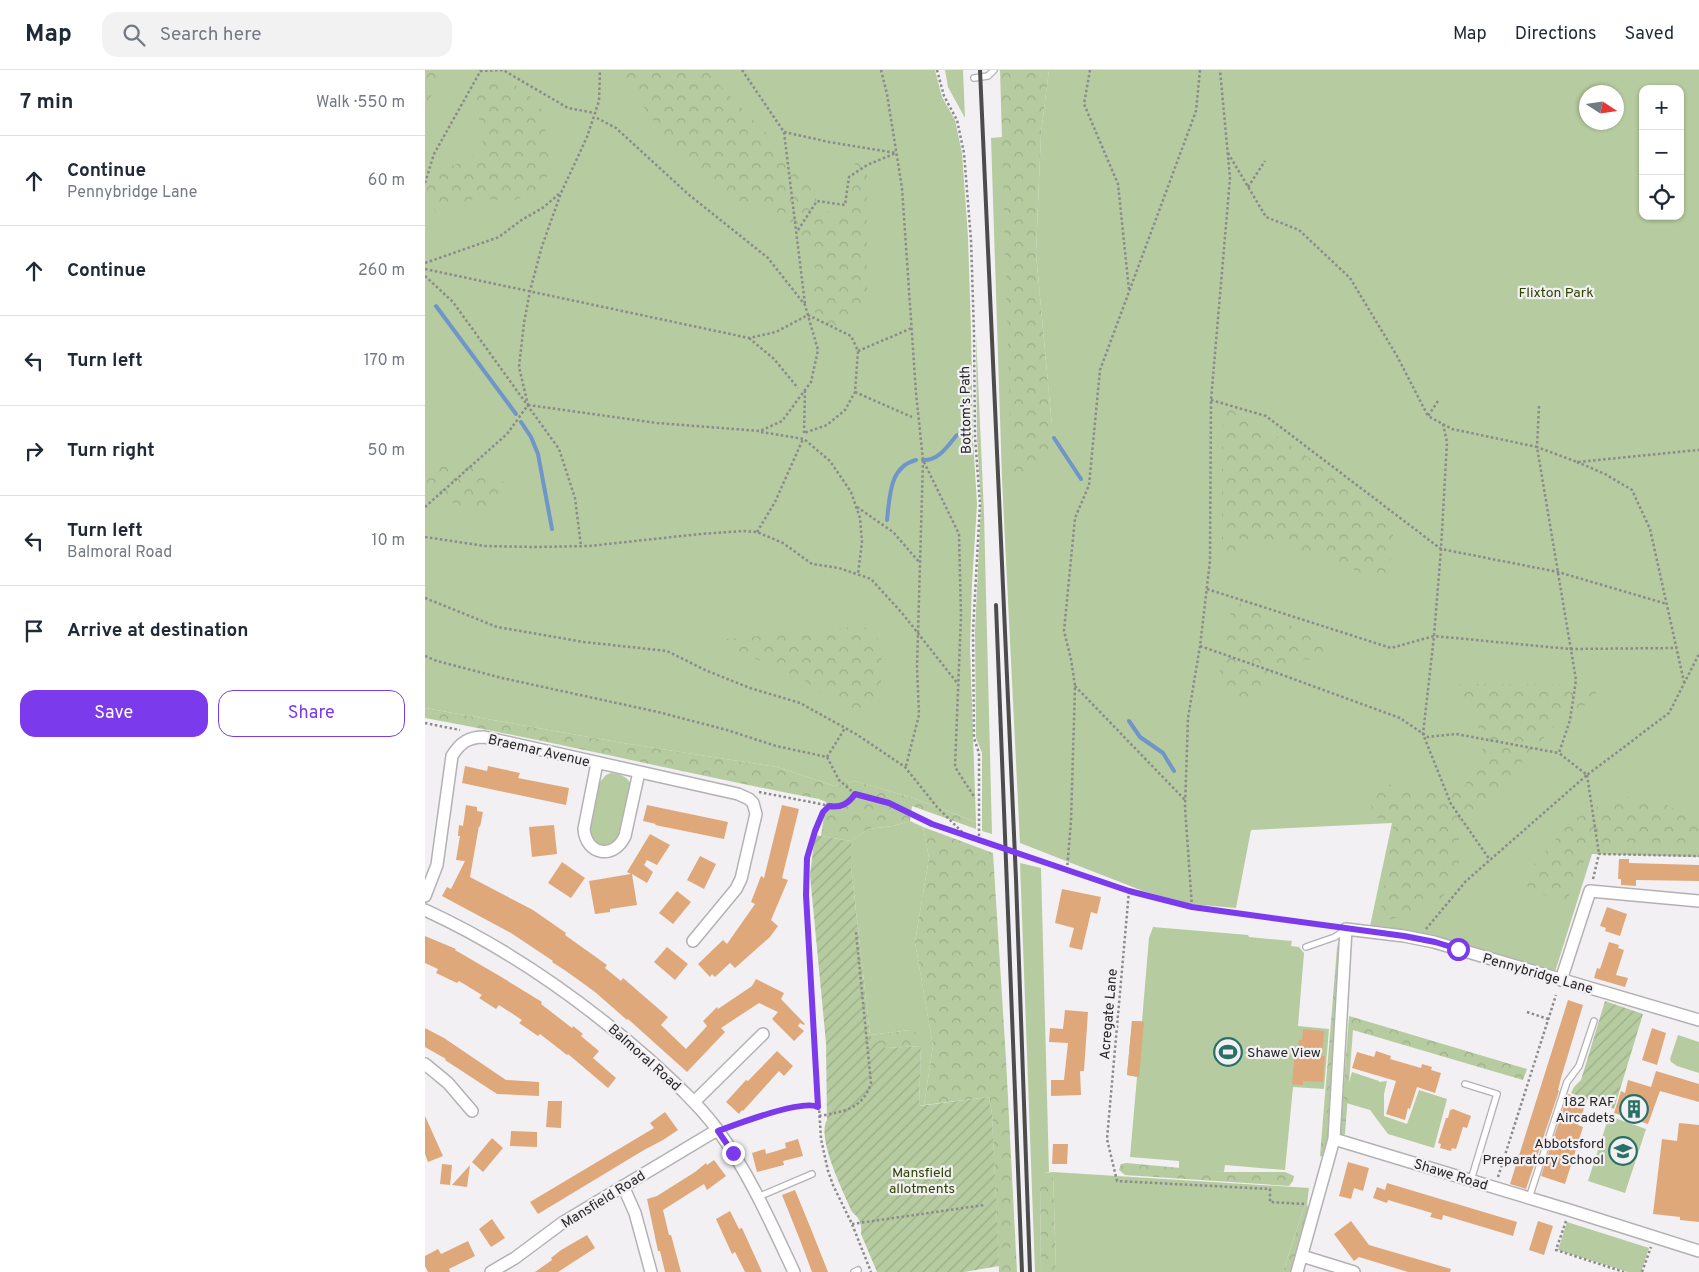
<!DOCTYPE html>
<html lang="en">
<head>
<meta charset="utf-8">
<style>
  :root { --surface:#fff; --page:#f2f2f3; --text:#1f2937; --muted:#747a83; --line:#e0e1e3; --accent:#7c3aed }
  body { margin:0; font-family:Overpass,sans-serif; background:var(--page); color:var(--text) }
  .controls { position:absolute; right:15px; top:15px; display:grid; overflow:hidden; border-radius:10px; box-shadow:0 1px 4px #0004 }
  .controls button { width:45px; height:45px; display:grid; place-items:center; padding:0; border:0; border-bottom:1px solid var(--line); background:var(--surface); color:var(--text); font:25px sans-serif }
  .compass { position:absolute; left:1154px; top:15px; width:45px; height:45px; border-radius:50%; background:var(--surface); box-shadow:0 1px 4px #0004; rotate:102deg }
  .stop { position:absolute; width:15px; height:15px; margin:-11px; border:4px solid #7c3aed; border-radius:50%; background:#fff }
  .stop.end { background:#7c3aed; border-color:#fff; box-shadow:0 1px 5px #0008 }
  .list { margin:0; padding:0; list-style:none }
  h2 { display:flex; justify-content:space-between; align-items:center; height:65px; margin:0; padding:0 20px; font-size:21px }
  h2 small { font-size:16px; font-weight:400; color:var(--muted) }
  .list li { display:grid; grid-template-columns:32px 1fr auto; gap:15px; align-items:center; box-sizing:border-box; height:90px; padding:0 20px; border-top:1px solid var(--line) }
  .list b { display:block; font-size:19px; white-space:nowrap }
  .list p { margin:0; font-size:16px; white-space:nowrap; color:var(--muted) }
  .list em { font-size:16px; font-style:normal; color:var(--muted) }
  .actions { display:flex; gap:10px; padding:15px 20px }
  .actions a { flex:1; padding:11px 0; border:1px solid var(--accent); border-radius:15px; text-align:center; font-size:18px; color:var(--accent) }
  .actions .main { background:var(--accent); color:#fff }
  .icon { flex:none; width:28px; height:28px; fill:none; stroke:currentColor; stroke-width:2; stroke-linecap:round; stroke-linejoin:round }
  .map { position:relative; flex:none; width:1274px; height:1202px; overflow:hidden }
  header { display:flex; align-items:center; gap:30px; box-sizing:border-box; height:70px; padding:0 25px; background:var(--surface); border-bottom:1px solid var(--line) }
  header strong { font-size:24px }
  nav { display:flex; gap:28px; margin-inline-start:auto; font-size:18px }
  .search { width:350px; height:45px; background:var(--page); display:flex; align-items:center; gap:12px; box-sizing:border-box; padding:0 18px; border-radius:15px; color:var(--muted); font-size:19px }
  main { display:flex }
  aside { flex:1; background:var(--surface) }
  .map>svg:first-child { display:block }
  .green { fill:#b6cb9f; fill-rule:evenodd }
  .forest { fill:url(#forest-crowns) }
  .garden { fill:url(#garden-furrows) }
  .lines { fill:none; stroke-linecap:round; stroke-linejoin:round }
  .stream { stroke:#7095c9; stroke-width:4 }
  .building { fill:#dfa87b }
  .lane-casing { stroke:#b4b1b4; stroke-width:8 }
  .street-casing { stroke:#b4b1b4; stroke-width:14 }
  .path { stroke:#8b8a8c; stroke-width:2.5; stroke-dasharray:2.5 2.5; stroke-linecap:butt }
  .lane { stroke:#fff; stroke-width:5.5 }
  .street { stroke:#fff; stroke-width:11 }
  .rail { stroke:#4c4c4d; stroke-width:4 }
  .path-bridge { stroke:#8b8a8c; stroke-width:2.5; stroke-dasharray:2.5 2.5; stroke-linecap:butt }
  .route { stroke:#7c3aed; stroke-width:6 }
  .labels { text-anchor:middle; stroke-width:4.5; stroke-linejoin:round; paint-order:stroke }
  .park-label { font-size:14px; fill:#2d4400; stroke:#f2f0f3 }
  .street-label { font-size:14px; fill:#262627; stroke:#f2f0f3 }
  .poi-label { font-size:14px; fill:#262627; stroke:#f2f0f3; text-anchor:end }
</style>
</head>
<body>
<header>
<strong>Map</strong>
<div class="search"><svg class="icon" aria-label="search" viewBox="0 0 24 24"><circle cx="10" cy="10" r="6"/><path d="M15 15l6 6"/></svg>Search here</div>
<nav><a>Map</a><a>Directions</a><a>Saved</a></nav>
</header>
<main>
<aside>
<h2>7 min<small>Walk · 550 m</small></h2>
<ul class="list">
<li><svg class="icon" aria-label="ahead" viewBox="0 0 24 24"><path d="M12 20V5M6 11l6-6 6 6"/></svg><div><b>Continue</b><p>Pennybridge Lane</p></div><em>60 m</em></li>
<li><svg class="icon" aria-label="ahead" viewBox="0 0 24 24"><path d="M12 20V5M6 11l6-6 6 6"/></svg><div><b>Continue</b></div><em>260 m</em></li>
<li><svg class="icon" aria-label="left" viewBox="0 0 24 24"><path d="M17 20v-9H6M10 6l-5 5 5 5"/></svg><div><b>Turn left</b></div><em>170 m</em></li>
<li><svg class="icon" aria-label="right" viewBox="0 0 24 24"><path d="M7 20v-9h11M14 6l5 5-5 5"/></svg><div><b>Turn right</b></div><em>50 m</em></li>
<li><svg class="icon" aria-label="left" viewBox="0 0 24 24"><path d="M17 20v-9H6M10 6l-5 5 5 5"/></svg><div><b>Turn left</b><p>Balmoral Road</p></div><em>10 m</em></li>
<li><svg class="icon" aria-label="arrive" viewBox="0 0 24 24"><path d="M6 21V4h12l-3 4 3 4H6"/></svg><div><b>Arrive at destination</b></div></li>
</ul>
<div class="actions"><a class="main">Save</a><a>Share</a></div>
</aside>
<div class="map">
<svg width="1274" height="1202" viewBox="0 0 1274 1202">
  <defs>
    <pattern id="forest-crowns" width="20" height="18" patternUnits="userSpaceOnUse" patternTransform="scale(1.25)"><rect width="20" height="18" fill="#b6cb9f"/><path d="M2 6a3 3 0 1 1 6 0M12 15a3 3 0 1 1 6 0" fill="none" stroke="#9cae89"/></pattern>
    <pattern id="garden-furrows" width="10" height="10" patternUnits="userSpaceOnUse" patternTransform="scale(1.25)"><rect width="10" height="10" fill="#b6cb9f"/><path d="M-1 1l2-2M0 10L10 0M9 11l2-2" fill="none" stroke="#9cae89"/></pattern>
  </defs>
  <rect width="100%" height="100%" fill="#f2f0f3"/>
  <!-- green -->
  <path class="green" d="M0,0H510L517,27L530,50L537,83L543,167L546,261L548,370L552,434L547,514L545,577L551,752L488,728L430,711L410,716L352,697L198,673L0,638Z
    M520,0H538L540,48L523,17Z
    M624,0H1274V787L1167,784L1130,902L990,863L945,856L967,753L826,760L811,838L765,834L718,821L595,773L577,409L566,68L577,67L627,357L611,183L616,63ZM1218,19H1255V146H1218ZM1162,22H1192V52H1162Z
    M551,263L559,444L567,764L557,761V683L551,668L550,561L556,434L552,368Z
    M186,703C196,704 201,706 206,714L195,766C189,778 177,779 167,770L164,760L174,713L181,705Z
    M485,751L498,757L504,788L490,872L508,976L499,1035L494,1036L496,976L485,960L445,965L426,796V771L443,759L468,756Z
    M595,793L616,798L624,1102L620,1103L615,1111L616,1202H610Z
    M728,857L823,865L824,867L867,871L866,876L874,877L879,883L873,956L904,959L899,1019L868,1017L860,1100L800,1095L799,1102L754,1099V1091L705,1087L712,1007L702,1005L707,951H717L724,868Z
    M1253,965L1274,972V1003L1252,996L1246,992L1245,989Z
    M927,1002L954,1011V1012L962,1011L959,1024V1046L982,1054L994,1020L1022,1029L1009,1078L963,1064L945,1040L918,1032Z
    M1184,1046L1221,1059L1200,1123L1163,1111Z
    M628,1102L884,1118L882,1134L878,1140L858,1202H631Z
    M1142,1152L1224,1178L1216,1202H1203L1133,1180Z"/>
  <!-- forest -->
  <path class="forest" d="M0,0H24L0,35Z
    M193,0H280L361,84L385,118L397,140L413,145L424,129V107L431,92L442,95V225L424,251L413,257L396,253L388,238L391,182L365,152L299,124L266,99L221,41L207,12Z
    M575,0H624L616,63L611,183L627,357L622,388L607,404L587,419Z
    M74,6L97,19L115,35L123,73L125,100L117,117L88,131L51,128L11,143L0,121L3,106L34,93L59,80L51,28Z
    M808,337L889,391L965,449L970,476L960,504H939L903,488L857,475L828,473L810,489L801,488L797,476V357L801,344Z
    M6,395H46L78,412V428L65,441L38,437L0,422V403Z
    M813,533L832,539L899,573L902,583C888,594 883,587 868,591C856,594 843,614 836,625L814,629L798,618L794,606L807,535Z
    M428,557L445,558L452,567L458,597L454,627L445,639L432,646L413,635L376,608L314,582L302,574V569Z
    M1035,614L1167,615L1172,620L1167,632L1141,644L1104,683L1067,733L1034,751V798L1015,832L964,850L956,838L969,751L951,748L945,733L952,712L1017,725L1040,716L1058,678L1051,648L1026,622Z
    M0,638L198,673L352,697L410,716L430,711L488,728L551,752V759L487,736L485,751L468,756L443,759L426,771L396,766L401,732L394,729C262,704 132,672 0,648Z
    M1192,726L1235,731L1261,746H1274V777L1197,772L1166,775L1142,830C1126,828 1106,822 1096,810L1145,752Z
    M498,757L568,783L581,990L592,1202H574L567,1044L564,1027L499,1035L508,976L490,872L504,788Z
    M913,873L916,875L903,1083L898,1087L895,1086L912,878Z
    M924,946L1102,999L1098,1010L928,960L920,1064L915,1067Z
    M485,960L492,963L496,976L461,978L455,976L445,965Z
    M701,1093L800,1102H860L869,1106L868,1111L864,1116L700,1105L694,1100L696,1094Z
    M628,1102L631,1202H616L615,1110L620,1103Z
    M882,1134L884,1142L868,1202H858L878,1140Z"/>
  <!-- garden -->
  <path class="garden" d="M390,765L426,771V796L445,965L455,975L461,978L496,976L494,1036L564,1027L567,1044L574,1196L539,1202H452L436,1164C437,1155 435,1148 427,1142C419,1123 391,1068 402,1050L401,973L385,805Z
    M1180,931L1218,944L1189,1039L1146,1023L1149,1017L1156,1010Z"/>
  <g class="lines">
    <!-- stream -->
    <path class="stream" d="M11,236L91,344
      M96,352L106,367L113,384L127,459
      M629,368L656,409
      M498,390C514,391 523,375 532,365
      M462,450C465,426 464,397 491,390
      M704,651L715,667L738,683L749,701"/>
  </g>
  <!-- building -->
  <path class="building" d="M40,696L62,701L63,696L95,703L93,708L144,718L141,735L37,713Z
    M41,735L52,737V741L58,742L55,757L54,756L45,807L108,840L141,863L140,865L182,895L180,898L196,911L198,908L243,947L236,955L261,979L282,956L278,951L292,937L293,939L327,916L331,909L359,923L356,929L380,954L379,955L375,953L373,956L379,961L369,971L347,949L353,942L334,933L296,958L300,962L262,1002L203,949L202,950L170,922L141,901L127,892L128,891L86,863L17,826L22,817L26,819L40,791L31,790L35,766H33L34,755L38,756Z
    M222,735L303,752L299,769L230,755L231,754L218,751Z
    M357,735L374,739L357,808L363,810L346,850L353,856L345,867L310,898L305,893L290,907L287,904L285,907L273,894L298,870L302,874L330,834L326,832L336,806L339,808Z
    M129,755L132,784L107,787L104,757Z
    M225,764L245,775L232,795L222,790L219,795L228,802L222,813L207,804L212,835L185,839V842L170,844L164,811L206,804L202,802Z
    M275,786L291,794L279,819L262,810Z
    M1194,789H1204V793L1274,795V811L1211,810V816L1196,815V809H1193Z
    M137,792L160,808L146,828L123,813Z
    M637,819L676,827L672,844L666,842L657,880L644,877L649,858L630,853Z
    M252,821L266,832L248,854L234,843Z
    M1182,837L1202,844L1195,866L1180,861L1181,858L1175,856Z
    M0,866L31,879L30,880L73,905L117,932L116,934L147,958L148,956L158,964L156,966L174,981L168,988L191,1008L183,1018L143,984L142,985L115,964L113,966L94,953L97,950L74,935L71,939L54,928L57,925L34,911L32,913L11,903L13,899L0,893Z
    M1184,872L1194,875L1193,878L1199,880L1191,905L1203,908L1200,917L1169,908L1172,898L1175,899Z
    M242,877L263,894L250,910L229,892Z
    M1143,930L1158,935L1136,1008L1133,1020L1134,1021L1101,1119L1085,1114Z
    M640,940L663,942L659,1001H655L656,1025L626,1026V1010H639L643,973L624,972L625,958L638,959Z
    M707,951L719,952L714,1007L702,1005Z
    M0,958L19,968L81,1010L114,1012V1026L72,1024L20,990L21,989L0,977Z
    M1227,958L1241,963L1232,995L1217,990Z
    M878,959L899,961L897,986H900L898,1012L878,1011V1015L867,1014L870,981H873L874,970H877Z
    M352,981L368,996L359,1006L354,1001L318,1041L317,1040L314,1044L301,1032L321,1010L323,1011Z
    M951,981L966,986L965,989L996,998L997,994L1007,997L1006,1000L1016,1003L1010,1023L992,1017L985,1039L983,1038L980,1050L961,1044L971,1011L927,998L932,982L949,987Z
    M1231,1001L1274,1014V1032L1235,1021L1223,1054L1189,1043L1196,1021L1200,1023L1203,1010L1226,1017Z
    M1143,1024L1162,1030L1153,1055L1158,1057L1140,1114L1116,1106Z
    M123,1031H137L136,1058L121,1057Z
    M1028,1039L1046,1046L1042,1058L1038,1057L1031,1079L1027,1078L1026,1081L1015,1078L1016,1074L1013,1073L1021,1048H1023L1025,1040Z
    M240,1042L253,1060L238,1070L219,1080L113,1144L105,1132L229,1058L225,1053Z
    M0,1046L18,1086L3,1092L0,1084Z
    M1254,1053L1274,1055V1152L1255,1150V1147L1228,1144L1237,1069L1252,1071Z
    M86,1061L112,1062V1077L85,1076Z
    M67,1068L78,1078L58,1102L47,1092Z
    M373,1069L378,1086L358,1091L359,1095L332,1102L327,1083L340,1079L341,1084L361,1078L360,1073Z
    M628,1074H643L642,1094H627Z
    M289,1090L301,1106L282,1120L279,1114L238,1140L244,1165H246L256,1202H240L235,1181H233L222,1129L232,1126L270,1102L281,1093L282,1095Z
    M923,1092L944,1098L938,1121L929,1118L926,1129L914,1126Z
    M17,1094L27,1095L25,1115L15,1114Z
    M45,1095L42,1117L27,1115Z
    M962,1113L1092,1152L1088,1166L1018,1145L1017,1150L1005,1147L1007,1143L963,1130L962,1133L948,1128L952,1117L960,1120Z
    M370,1120L386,1159L403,1202H387L375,1170L357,1125Z
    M305,1141L314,1159L317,1158L337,1202H320L310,1182L307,1184L291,1149Z
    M67,1149L80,1168L66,1177L54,1159Z
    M926,1151L944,1175L1026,1199L1025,1202H983L934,1187L929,1191L909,1164Z
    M1113,1151L1128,1156L1119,1185L1104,1180Z
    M162,1165L170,1178L133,1202H110L127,1190L126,1188L136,1180Z
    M43,1171L50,1186L24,1199L25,1202H3L0,1196V1186L13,1179L16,1184Z"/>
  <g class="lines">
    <defs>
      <path id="lane" d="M549,8L563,6L569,0
        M881,877L910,867L921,859
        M1040,1014L1072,1024L1046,1110
        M333,1127L387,1104
        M1104,1128L1142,1012L1154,996L1169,951
        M429,1202L433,1200"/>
      <path id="street" d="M172,693L159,759C161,785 189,790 200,766L214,702
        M0,826L12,795L27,686C35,673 43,667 59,667L313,724L324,729L328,733L331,744L316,809L311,819L268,871
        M0,840C83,878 158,931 226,991C249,1012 273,1034 292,1059C324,1103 346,1153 369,1202
        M1136,910L1165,821L1274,831
        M0,994L23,1013L47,1041
        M269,1032L338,964
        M909,1069L921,859L979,866L1009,872L1274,950
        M198,1116L210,1143L226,1202
        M877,1186L929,1202
        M66,1202L90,1188L137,1153L287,1063L293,1061
        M872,1202L909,1069L1144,1140L1274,1181"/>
    </defs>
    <!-- lane casing -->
    <use href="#lane" class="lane-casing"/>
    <!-- street casing -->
    <use href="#street" class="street-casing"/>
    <!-- path -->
    <path class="path" d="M317,0L359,62L380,234
      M456,0L462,24L477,118L491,323L498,390L534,464L536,546L530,697L550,728
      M512,0L519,26L532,50L539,83L546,170L549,262L550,367L555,434L548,561L549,668L554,683V771
      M665,0L659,34L693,114L704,220
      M55,1L78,0L143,38L170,43
      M359,62L404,72L471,83
      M803,83L841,147L874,160L925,208L972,286L1003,346
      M0,113L9,84L56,0
      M823,117L840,91
      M373,160L392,131L420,135L424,107L442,95L471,83
      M0,193L74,167L95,151L119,137L135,123
      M0,199L324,268L351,262L383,245L426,266L433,281L430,322L420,340L402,355L379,363
      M0,206L28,232L134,379L150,428L156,476
      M324,268L349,289L373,318
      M433,281L487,258
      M430,322L487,347
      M786,330L841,346L1016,479L1133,502L1242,534
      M1013,331L1003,346L1027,359L1112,377L1151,610L1145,650L1134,683L1162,705L1244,643L1274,584
      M103,335L232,353L335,361L357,351L386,312L393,280L380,235L343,188L263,124L191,58L172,48
      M1114,336L1112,377L1152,392L1274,380
      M1018,354L1022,372L1016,479L1009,566L998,664L1026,734L1065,790
      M336,362L379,369L405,391L426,422L435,448L437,472L433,504
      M379,363L380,321
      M1152,392L1180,404L1207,420L1225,459L1259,612
      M0,437L82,364L103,335L94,297L99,253L105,221L117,176L136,123L162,67L174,31L175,0
      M432,437L468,462L495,493
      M332,462L350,432L378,369
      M0,467L60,476L110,477L164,476L275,464L318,461L332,462L358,473L387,494L414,498L446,509L477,543L533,614
      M782,519L966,578L1009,566L1145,579L1252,578
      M0,528L72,557L159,572L242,581L280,600L325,618L375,633L431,664L480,697L512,737L541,766
      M775,576L852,603L975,648L1003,667L1031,664L1134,683
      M0,586L12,591L77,608L233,642L302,660L351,676L402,687L414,710L430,724L464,733L507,755L560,773
      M650,616L760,730
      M0,653L35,660
      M402,687L420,658
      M481,696L494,645L492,597L498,391
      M1162,705L1174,784
      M334,722L411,737L419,735L430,724
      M404,736C382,759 382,795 381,825L396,1069L403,1101L408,1115L427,1154L446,1202
      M611,790C663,807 714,826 767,837L909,857
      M642,800L646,751L650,616L646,589L639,561L650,448L664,415L675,300L771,41L775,0
      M1168,809L1174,784L1274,786
      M704,821L682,1069L692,1111L845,1119V1132L880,1134
      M767,837L760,737L763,648L775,576L785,491L786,330L805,108L795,0
      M1001,859L1041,811L1162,705
      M1102,942L1123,949
      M394,1046C418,1042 438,1039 446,1013L431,862
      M304,1057C323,1051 375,1030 393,1036
      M1073,1107L1131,925
      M1141,1151L1131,1180L1199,1202
      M427,1154L559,1135
      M1217,1202L1226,1177"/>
    <!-- lane -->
    <use href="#lane" class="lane"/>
    <!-- street -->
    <use href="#street" class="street"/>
    <!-- rail -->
    <path class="rail" d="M555,0L591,809L605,1202
      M571,535L597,1202"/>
    <!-- path-bridge -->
    <path class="path-bridge" d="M560,773L611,790"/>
  </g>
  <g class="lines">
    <!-- route -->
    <path class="route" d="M308,1083L293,1061C312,1054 377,1029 393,1037L381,825L382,788L390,761L398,742L404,736C416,738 423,734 430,724L464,733L507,754L704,821L767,837L979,866L1010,872L1033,879"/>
  </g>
  <!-- icons -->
  <defs>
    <symbol id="stadium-ring" viewBox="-11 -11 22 22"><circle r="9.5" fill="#f2f0f3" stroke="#297067" stroke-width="1.5"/><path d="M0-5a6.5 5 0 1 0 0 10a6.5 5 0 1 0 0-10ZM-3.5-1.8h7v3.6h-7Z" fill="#297067"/></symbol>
    <symbol id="building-ring" viewBox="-11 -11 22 22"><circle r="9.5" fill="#f2f0f3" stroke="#297067" stroke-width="1.5"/><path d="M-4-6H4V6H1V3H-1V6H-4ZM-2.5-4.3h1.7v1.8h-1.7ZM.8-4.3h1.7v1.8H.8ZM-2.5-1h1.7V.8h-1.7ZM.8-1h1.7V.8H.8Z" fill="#297067"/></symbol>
    <symbol id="school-ring" viewBox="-11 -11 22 22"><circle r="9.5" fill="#f2f0f3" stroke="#297067" stroke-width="1.5"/><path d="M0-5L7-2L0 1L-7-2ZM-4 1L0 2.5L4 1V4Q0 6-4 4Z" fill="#297067"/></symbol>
  </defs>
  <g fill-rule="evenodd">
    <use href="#stadium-ring" x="787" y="966" width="32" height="32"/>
    <use href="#building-ring" x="1193" y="1023" width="32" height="32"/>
    <use href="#school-ring" x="1182" y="1065" width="32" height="32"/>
  </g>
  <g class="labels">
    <!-- park labels -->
    <g class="park-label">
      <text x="1131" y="227">Flixton Park</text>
      <text x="497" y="1107">Mansfield<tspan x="497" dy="16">allotments</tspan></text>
    </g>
    <!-- street labels -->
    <g class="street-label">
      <text transform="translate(540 340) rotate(-91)" y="5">Bottom's Path</text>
      <text transform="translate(114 680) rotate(13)" y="5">Braemar Avenue</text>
      <text transform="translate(1113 903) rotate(16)" y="5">Pennybridge Lane</text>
      <text transform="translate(683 944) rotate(-85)" y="5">Acregate Lane</text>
      <text transform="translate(220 987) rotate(42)" y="5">Balmoral Road</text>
      <text transform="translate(1026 1104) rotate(17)" y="5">Shawe Road</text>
      <text transform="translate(178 1129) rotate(-32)" y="5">Mansfield Road</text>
    </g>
    <!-- poi labels -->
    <g class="poi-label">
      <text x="822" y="987" text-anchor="start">Shawe View</text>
      <text x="1190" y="1036">182 RAF<tspan x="1190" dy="16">Aircadets</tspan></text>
      <text x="1179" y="1078">Abbotsford<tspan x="1179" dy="16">Preparatory School</tspan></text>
    </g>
  </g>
</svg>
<div class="controls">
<button>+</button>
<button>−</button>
<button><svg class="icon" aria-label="locate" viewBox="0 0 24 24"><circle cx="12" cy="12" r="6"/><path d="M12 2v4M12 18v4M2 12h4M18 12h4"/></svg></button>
</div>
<svg class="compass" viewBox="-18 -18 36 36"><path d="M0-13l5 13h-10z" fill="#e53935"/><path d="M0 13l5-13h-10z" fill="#747a83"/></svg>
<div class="stop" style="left:1033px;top:879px"></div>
<div class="stop end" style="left:308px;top:1083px"></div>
</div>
</main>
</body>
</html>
